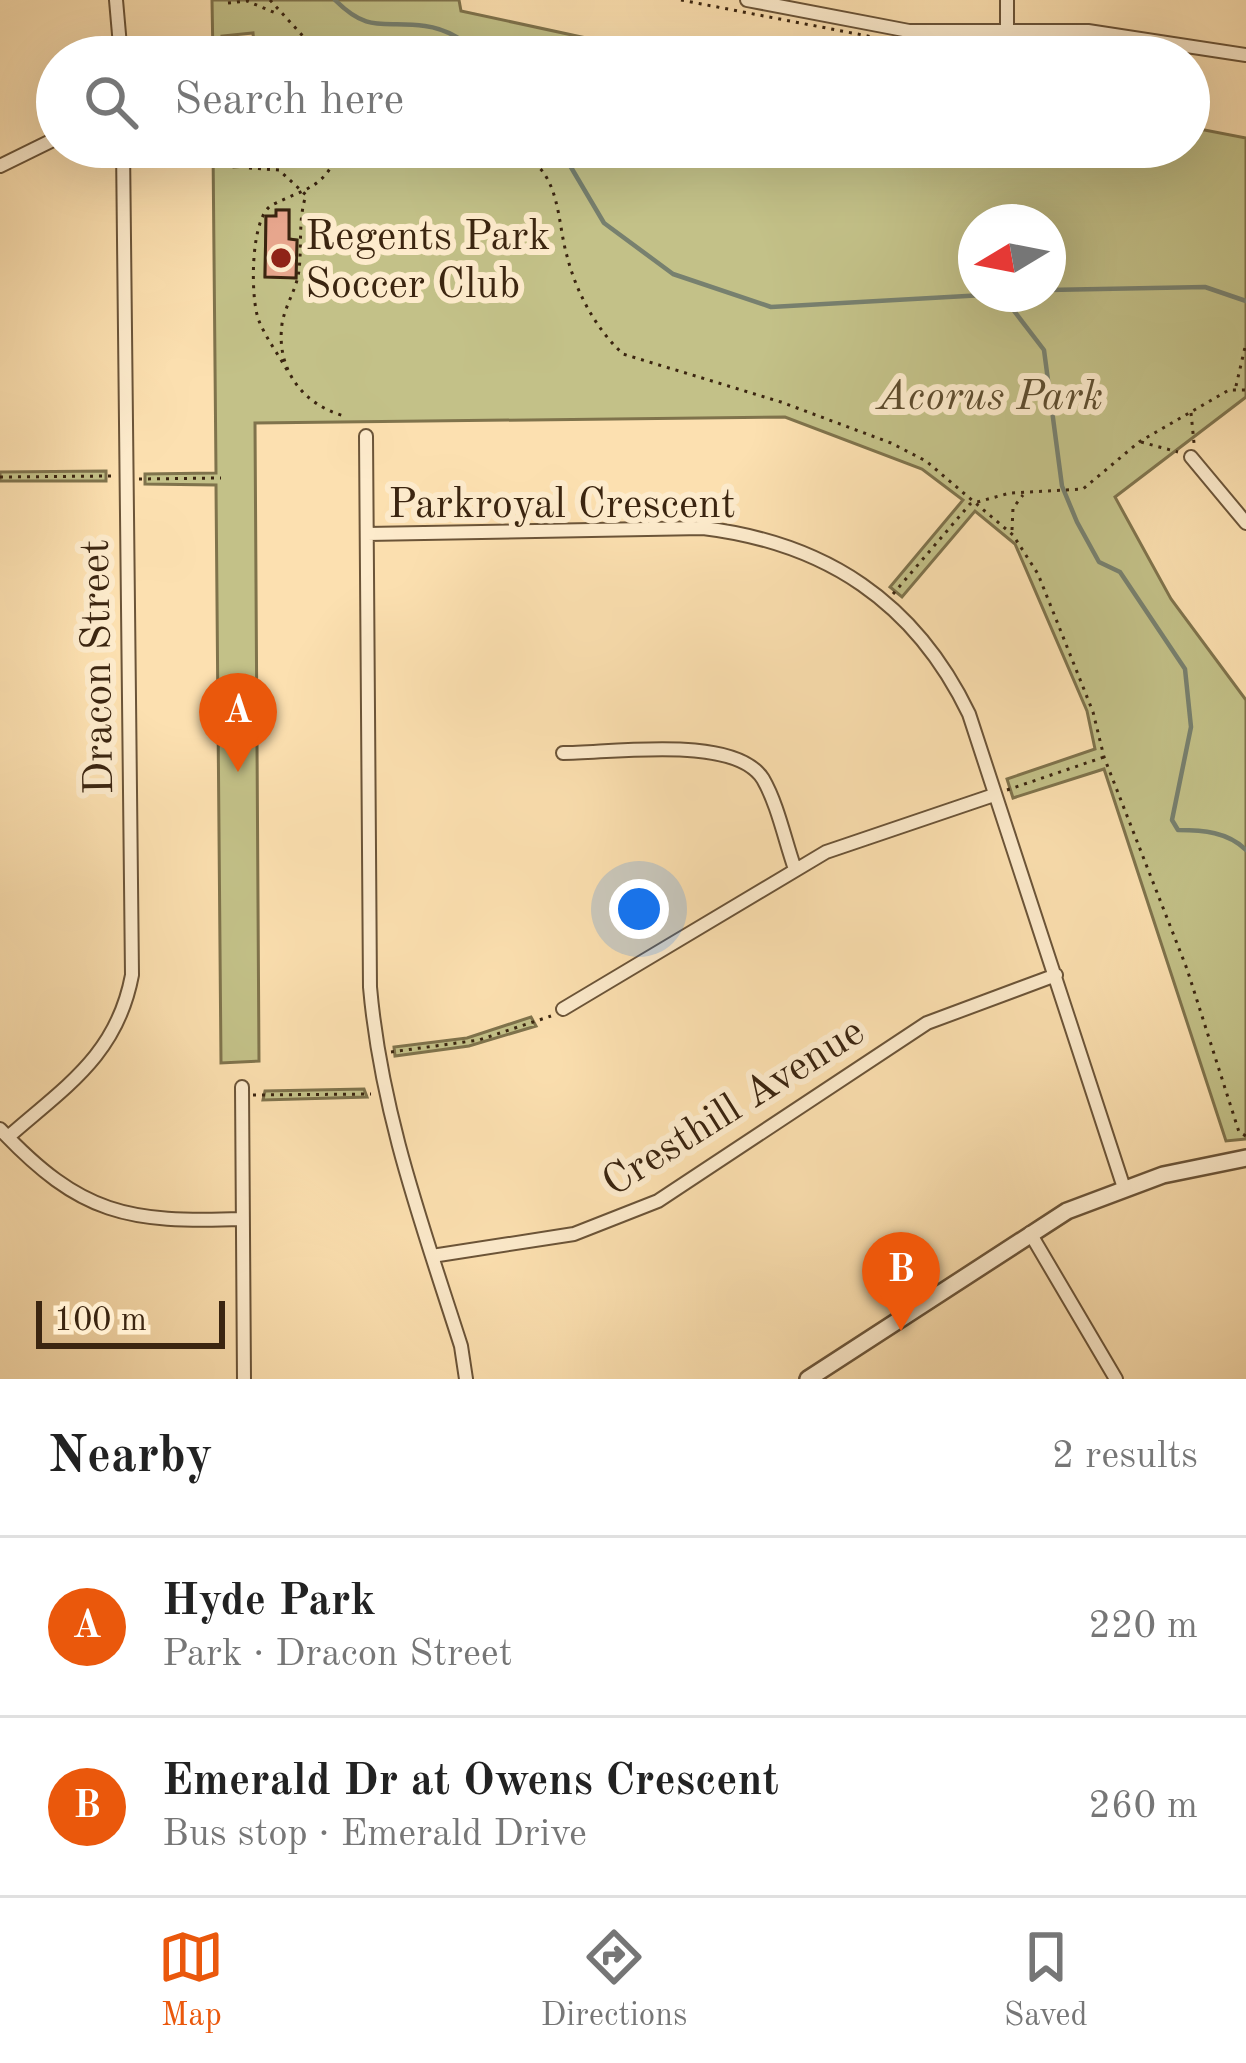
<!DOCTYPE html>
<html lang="en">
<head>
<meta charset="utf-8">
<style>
  :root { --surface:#fff; --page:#f6f6f6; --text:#222; --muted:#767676; --line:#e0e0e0; --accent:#ea580c }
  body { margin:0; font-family:"Old Standard TT",serif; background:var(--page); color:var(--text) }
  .compass { position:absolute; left:958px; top:204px; width:108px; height:108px; border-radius:50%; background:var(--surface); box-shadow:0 12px 48px #0002; rotate:260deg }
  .scale { position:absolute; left:36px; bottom:30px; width:189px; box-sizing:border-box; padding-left:12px; border:6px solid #3b2510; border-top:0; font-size:33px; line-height:42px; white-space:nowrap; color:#3b2510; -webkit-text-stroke:9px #fdebcc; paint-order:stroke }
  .you { position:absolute; left:639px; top:909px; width:42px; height:42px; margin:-30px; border:9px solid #fff; border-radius:50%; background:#1a73e8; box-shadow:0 0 0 18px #1a73e833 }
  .badge { display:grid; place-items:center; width:78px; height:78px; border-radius:50%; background:var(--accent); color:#fff; font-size:39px; font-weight:700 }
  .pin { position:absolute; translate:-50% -99px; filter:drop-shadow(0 3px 6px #0008) }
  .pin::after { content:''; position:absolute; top:63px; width:42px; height:36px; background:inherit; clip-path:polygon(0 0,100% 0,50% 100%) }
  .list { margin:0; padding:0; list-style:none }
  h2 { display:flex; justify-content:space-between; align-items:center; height:156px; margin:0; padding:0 48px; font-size:51px }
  h2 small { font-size:39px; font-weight:400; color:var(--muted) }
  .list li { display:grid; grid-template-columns:78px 1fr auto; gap:36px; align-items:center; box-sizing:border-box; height:180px; padding:0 48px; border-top:3px solid var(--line) }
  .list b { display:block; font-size:45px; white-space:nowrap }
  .list p { margin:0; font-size:39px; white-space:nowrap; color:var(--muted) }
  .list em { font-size:39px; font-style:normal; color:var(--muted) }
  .icon { flex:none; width:66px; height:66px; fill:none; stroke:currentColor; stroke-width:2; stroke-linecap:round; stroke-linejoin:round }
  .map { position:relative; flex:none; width:1246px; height:1379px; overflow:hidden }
  .search { position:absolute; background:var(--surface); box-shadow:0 12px 48px #0002; left:36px; right:36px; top:36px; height:132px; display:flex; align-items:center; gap:30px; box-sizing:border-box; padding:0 42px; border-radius:66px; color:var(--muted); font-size:45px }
  .sheet { height:516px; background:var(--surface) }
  nav { display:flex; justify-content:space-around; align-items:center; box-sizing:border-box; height:168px; border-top:3px solid var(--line); background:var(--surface); font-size:33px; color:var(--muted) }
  nav a { display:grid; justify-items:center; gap:6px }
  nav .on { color:var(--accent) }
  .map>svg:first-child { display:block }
  .green { fill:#c3c188; stroke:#7f734c; stroke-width:3; fill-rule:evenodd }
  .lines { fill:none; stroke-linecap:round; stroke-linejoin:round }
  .stream { stroke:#77806f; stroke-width:4.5 }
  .building { fill:#e7a68d; stroke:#3b2510; stroke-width:3 }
  .minor-casing { stroke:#6b5438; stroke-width:16 }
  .tertiary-casing { stroke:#6b5438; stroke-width:20 }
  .path { stroke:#3b2510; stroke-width:3; stroke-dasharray:3 6; stroke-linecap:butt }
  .minor { stroke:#fdebcc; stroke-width:12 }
  .tertiary { stroke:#fdebcc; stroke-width:15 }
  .poi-dot { fill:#8f2418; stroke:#fdebcc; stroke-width:4.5 }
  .labels { text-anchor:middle; stroke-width:12; stroke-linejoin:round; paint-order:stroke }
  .poi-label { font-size:42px; fill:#3b2510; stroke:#fdebcc; text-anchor:start }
  .park-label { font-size:42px; font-style:italic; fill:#5d4c2e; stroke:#fdebcc }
  .street-label { font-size:42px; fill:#3b2510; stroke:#fdebcc }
</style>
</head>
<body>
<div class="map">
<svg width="1246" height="1379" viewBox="0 0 1246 1379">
  <rect width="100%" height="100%" fill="#fce0b0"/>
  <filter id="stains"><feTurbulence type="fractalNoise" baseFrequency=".00167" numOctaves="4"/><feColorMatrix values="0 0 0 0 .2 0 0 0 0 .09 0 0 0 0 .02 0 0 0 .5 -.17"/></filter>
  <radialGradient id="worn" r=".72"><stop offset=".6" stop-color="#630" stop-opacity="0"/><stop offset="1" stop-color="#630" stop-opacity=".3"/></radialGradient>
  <!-- green -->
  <path class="green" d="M212,0H459L461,11L674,57H255L253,33L222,36L224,57H213Z
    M1189,127L1246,138V397L1115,497L1171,599L1246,700V1139L1226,1141L1104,769L1013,798L1007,779L1095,749L1087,711L1015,544L975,511L902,597L890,587L963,500L922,469L785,417L255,423L259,1061L221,1063L216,485L145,484V474L216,473L213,147H232L234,167L264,164L263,147H1189ZM277,210H289V239L297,240L296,278L265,276L266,217L276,216ZM976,222H1048V294H976Z
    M106,471V481H0V472Z
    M531,1017L536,1026L469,1046L395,1056L394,1047L467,1038Z
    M364,1089L367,1097L263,1100L265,1091Z"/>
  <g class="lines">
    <!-- stream -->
    <path class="stream" d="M335,0C370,35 384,20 425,26C449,29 467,43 486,57
      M559,147L604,223L673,274L771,307L1002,294
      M1048,290L1205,287L1246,301
      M1001,294L1044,350L1062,486L1077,522L1099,562L1120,572L1185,669L1191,727L1172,820L1178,830C1203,830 1228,832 1246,850"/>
  </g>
  <!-- building -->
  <path class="building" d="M276,210H289V239L297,240L296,278L265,277L266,216H276Z"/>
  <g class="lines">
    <defs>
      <path id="minor" d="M116,0L121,57
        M747,0L909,31H1088L1246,55
        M1007,0V30
        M0,166L57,138
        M366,436L370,987C381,1113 423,1227 461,1346L466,1379
        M1191,457L1246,523
        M367,534L703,528C826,543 915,602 969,714L1124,1188
        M563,753C612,753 735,734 763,779C778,805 785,841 795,869
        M563,1009L826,852L994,795
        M242,1087L244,1379
        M0,1129C81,1215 128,1223 242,1219
        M8,1137C66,1086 117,1055 132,975L123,147
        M1030,1233L1116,1379
        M432,1256L574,1234L658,1201L927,1023L1056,975"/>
      <path id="tertiary" d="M808,1379L1067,1211L1163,1175L1246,1158"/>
    </defs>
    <!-- minor casing -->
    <use href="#minor" class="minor-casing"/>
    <!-- tertiary casing -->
    <use href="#tertiary" class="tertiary-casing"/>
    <!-- path -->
    <path class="path" d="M270,0L322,57
      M681,0L904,43
      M228,3L247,1L278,14
      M412,147C447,163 492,139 524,156C561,175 557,222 567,256C576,292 596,329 623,354L781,402L891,443L926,461L1013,535L1038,574L1093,712L1104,757L1187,969L1239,1132L1246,1136
      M249,168L279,170L306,195C298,220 302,244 299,270C297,289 285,305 282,324C276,369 302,404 344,416
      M287,370C278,354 266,338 259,321C250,299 250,217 272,205C305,188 326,189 340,147
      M1236,386L1246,343
      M1191,413L1194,443
      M1141,442L1178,452
      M0,477L112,476
      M139,479L221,478
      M1012,530L1013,508L1023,495
      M893,594L970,504L1010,493L1083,489L1139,442L1229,390H1246
      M1007,790L1104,757
      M391,1052L479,1040L551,1016
      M253,1095L371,1094"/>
    <!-- minor -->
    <use href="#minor" class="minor"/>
    <!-- tertiary -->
    <use href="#tertiary" class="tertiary"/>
  </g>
  <!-- markers -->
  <circle class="poi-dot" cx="281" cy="258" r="12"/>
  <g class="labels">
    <!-- poi labels -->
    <g class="poi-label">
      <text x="305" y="249">Regents Park<tspan x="305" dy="48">Soccer Club</tspan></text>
    </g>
    <!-- park labels -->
    <g class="park-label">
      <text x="990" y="409">Acorus Park</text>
    </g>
    <!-- street labels -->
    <g class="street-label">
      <text x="562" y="517">Parkroyal Crescent</text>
      <text transform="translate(95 667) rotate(-91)" y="15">Dracon Street</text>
      <text transform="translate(732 1105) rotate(-32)" y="15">Cresthill Avenue</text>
    </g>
  </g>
  <rect width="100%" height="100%" filter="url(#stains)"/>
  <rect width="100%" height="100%" fill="url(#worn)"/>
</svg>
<svg class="compass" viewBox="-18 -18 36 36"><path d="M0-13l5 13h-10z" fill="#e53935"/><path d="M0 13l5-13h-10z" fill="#767676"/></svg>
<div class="scale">100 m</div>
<div class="you"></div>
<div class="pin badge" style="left:238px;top:772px">A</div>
<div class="pin badge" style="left:901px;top:1331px">B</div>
<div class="search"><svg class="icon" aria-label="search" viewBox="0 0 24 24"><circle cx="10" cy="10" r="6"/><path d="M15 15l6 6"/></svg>Search here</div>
</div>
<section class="sheet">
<h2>Nearby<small>2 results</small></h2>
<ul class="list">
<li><span class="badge">A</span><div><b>Hyde Park</b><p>Park · Dracon Street</p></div><em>220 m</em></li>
<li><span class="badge">B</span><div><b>Emerald Dr at Owens Crescent</b><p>Bus stop · Emerald Drive</p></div><em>260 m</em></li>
</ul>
</section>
<nav>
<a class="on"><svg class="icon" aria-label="map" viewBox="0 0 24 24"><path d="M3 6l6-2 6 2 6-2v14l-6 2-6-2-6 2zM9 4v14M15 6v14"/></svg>Map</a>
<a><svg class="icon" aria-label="directions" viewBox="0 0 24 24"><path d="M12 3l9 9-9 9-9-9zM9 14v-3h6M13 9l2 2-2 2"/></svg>Directions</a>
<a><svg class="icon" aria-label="saved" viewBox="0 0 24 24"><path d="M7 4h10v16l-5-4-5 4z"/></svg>Saved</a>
</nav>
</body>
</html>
